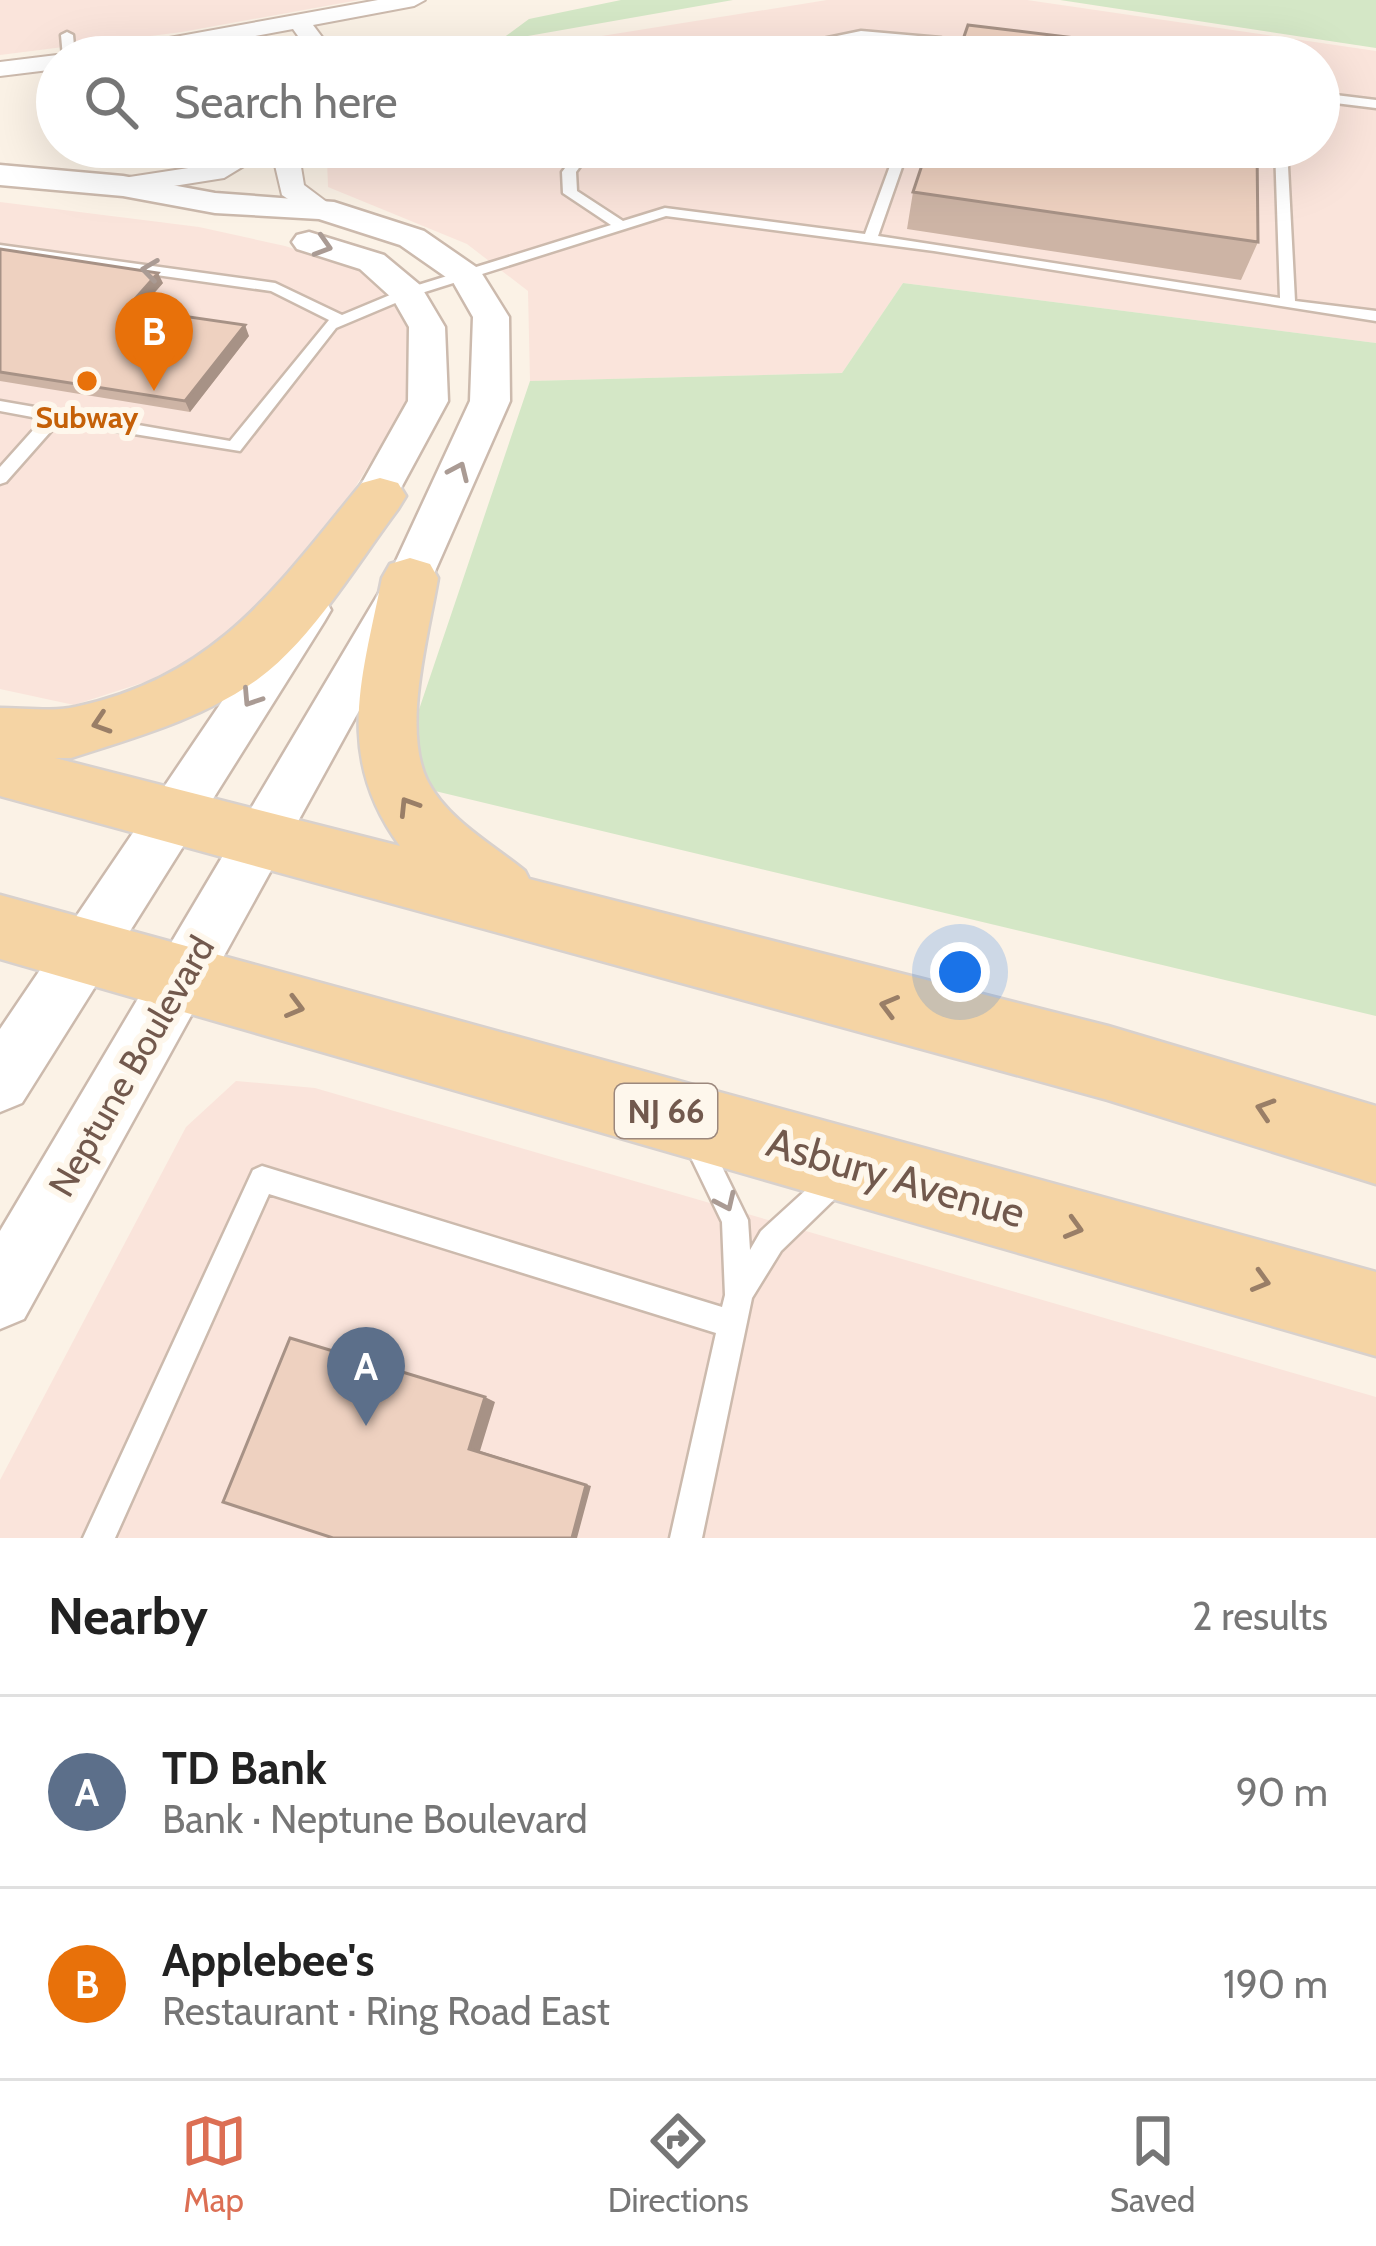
<!DOCTYPE html>
<html lang="en">
<head>
<meta charset="utf-8">
<style>
  :root { --surface:#fff; --page:#f6f6f6; --text:#222; --muted:#767676; --line:#e0e0e0; --accent:#dc6f54 }
  body { margin:0; font-family:Cabin,sans-serif; background:var(--page); color:var(--text) }
  .you { position:absolute; left:960px; top:972px; width:42px; height:42px; margin:-30px; border:9px solid #fff; border-radius:50%; background:#1a73e8; box-shadow:0 0 0 18px #1a73e833 }
  .badge { display:grid; place-items:center; width:78px; height:78px; border-radius:50%; background:var(--accent); color:#fff; font-size:39px; font-weight:700 }
  .pin { position:absolute; translate:-50% -99px; filter:drop-shadow(0 3px 6px #0008) }
  .pin::after { content:''; position:absolute; top:63px; width:42px; height:36px; background:inherit; clip-path:polygon(0 0,100% 0,50% 100%) }
  .list { margin:0; padding:0; list-style:none }
  h2 { display:flex; justify-content:space-between; align-items:center; height:156px; margin:0; padding:0 48px; font-size:51px }
  h2 small { font-size:39px; font-weight:400; color:var(--muted) }
  .list li { display:grid; grid-template-columns:78px 1fr auto; gap:36px; align-items:center; box-sizing:border-box; height:192px; padding:0 48px; border-top:3px solid var(--line) }
  .list b { display:block; font-size:45px; white-space:nowrap }
  .list p { margin:0; font-size:39px; white-space:nowrap; color:var(--muted) }
  .list em { font-size:39px; font-style:normal; color:var(--muted) }
  .icon { flex:none; width:66px; height:66px; fill:none; stroke:currentColor; stroke-width:2; stroke-linecap:round; stroke-linejoin:round }
  .map { position:relative; flex:none; width:1376px; height:1538px; overflow:hidden }
  .search { position:absolute; background:var(--surface); box-shadow:0 12px 48px #0002; left:36px; right:36px; top:36px; height:132px; display:flex; align-items:center; gap:30px; box-sizing:border-box; padding:0 42px; border-radius:66px; color:var(--muted); font-size:45px }
  .sheet { height:540px; background:var(--surface) }
  nav { display:flex; justify-content:space-around; align-items:center; box-sizing:border-box; height:168px; border-top:3px solid var(--line); background:var(--surface); font-size:33px; color:var(--muted) }
  nav a { display:grid; justify-items:center; gap:6px }
  nav .on { color:var(--accent) }
  .map>svg:first-child { display:block }
  .commercial { fill:#fae4db }
  .green { fill:#d4e7c6 }
  .lines { fill:none; stroke-linecap:round; stroke-linejoin:round }
  .service-casing { stroke:#ccbaad; stroke-width:5 }
  .minor-casing { stroke:#ccbaad; stroke-width:4 }
  .tertiary-casing { stroke:#ccbaad; stroke-width:5 }
  .primary-casing { stroke:#d8d1cd; stroke-width:5 }
  .service { fill:#fff; fill-rule:evenodd }
  .minor { fill:#fff; fill-rule:evenodd }
  .tertiary { fill:#fff; fill-rule:evenodd }
  .primary { fill:#f5d4a4; fill-rule:evenodd }
  .wall { fill:#cdb4a5 }
  .shaded-wall { fill:#a79286 }
  .building { fill:#eed1c0; stroke:#a79286; stroke-width:3 }
  .oneway { stroke:#aa9b94 }
  .oneway2 { stroke:#997e67 }
  .food-dot { fill:#e8710a; stroke:#fef7ec; stroke-width:4.5 }
  .labels { text-anchor:middle; stroke-width:12; stroke-linejoin:round; paint-order:stroke }
  .far-food-label { font-size:30px; font-weight:bold; fill:#c56008; stroke:#fef7ec }
  .shield { fill:#fef7ec; stroke:#9c887d; stroke-width:3 }
  .shield-label { font-size:33px; font-weight:bold; fill:#72594d }
  .street-label { font-size:36px; fill:#72594d; stroke:#fef7ec }
  .near-street-label { font-size:42px; fill:#72594d; stroke:#fef7ec }
</style>
</head>
<body>
<div class="map">
<svg width="1376" height="1538" viewBox="0 0 1376 1538">
  <rect width="100%" height="100%" fill="#fbf2e6"/>
  <!-- commercial -->
  <path class="commercial" d="M0,0H359L182,32L0,55Z
    M827,0H1027L1376,51V343L903,283L842,373L530,381L528,291L467,244L328,187L327,159L339,147H1319V57H471Z
    M0,202L199,227L285,246L358,269L390,299L409,331V400L354,489L248,619L217,646L148,681L74,705L0,689Z
    M236,1081L315,1088L1376,1397V1538H0V1480L186,1127Z"/>
  <!-- green -->
  <path class="green" d="M621,0H733L499,41L529,19Z
    M1060,0H1376V48Z
    M903,283L1376,343V1016L435,791L405,751L530,381L842,373Z"/>
  <g class="lines">
    <defs>
      <path id="service" d="M861,31L941,38L947,41L941,44L861,37L760,57H736Z
        M67,32L73,35L75,57H63L61,35Z
        M1319,93L1376,100V108L1319,101Z
        M581,147H594L576,172L577,191L623,221L665,208L865,234L897,147H909L878,236L1280,298L1275,147H1287L1295,301L1376,311V321L934,251L666,216L412,296L336,328L240,451L59,422L6,482L0,484V467L43,419L0,411V401L230,441L329,320L271,291L0,253V245L275,283L342,315L402,290L611,225L563,193L562,172Z
        M695,1126L704,1130L748,1220L750,1250L761,1231L829,1169L838,1165L847,1169L851,1178L847,1187L781,1251L752,1298L702,1538H670L716,1333L269,1194L115,1538H83L253,1170L262,1166L722,1307L725,1295L722,1222L682,1139L686,1130Z"/>
      <path id="minor" d="M378,0H425L414,6L313,25L337,57H313L293,29L141,57H91L103,50Z
        M57,55L65,57H57V69L0,76V62Z
        M243,147H275L224,178L123,194L110,186L123,178L208,165Z
        M278,147H304L300,161L304,185L336,209L332,215H312L282,195L274,161Z"/>
      <path id="tertiary" d="M0,165L123,176L215,193L334,202L424,231L479,269L509,317L510,401L432,578L24,1319L0,1329V1231L389,576L470,401L473,317L453,282L400,245L319,219L215,213L123,196L0,185Z
        M309,232L384,255L420,285L445,327L448,401L368,549L353,553L338,549L331,538L408,401L409,327L393,299L360,269L297,249L292,242L297,235Z
        M308,593L324,598L331,610L324,622L22,1103L0,1112V1029L292,598Z"/>
      <path id="primary" d="M380,478L398,483L406,496L398,509C358,562 312,640 258,679C202,719 135,737 71,758H55L400,846C334,756 362,679 382,578L390,564L410,558L430,564L438,578C429,633 401,730 428,782C448,820 493,845 525,871L529,879L1108,1026L1376,1106V1184L1108,1100L0,796V708C24,708 52,712 75,707C217,676 275,589 362,483Z
        M0,895L1376,1272V1356L0,959Z"/>
    </defs>
    <!-- service casing -->
    <use href="#service" class="service-casing"/>
    <!-- minor casing -->
    <use href="#minor" class="minor-casing"/>
    <!-- tertiary casing -->
    <use href="#tertiary" class="tertiary-casing"/>
    <!-- primary casing -->
    <use href="#primary" class="primary-casing"/>
    <!-- service -->
    <use href="#service" class="service"/>
    <!-- minor -->
    <use href="#minor" class="minor"/>
    <!-- tertiary -->
    <use href="#tertiary" class="tertiary"/>
    <!-- primary -->
    <use href="#primary" class="primary"/>
  </g>
  <!-- wall -->
  <path class="wall" d="M913,192L1258,242L1241,280L907,229Z
    M0,249L163,283L140,310L249,336L190,412L0,381Z"/>
  <!-- shaded-wall -->
  <path class="shaded-wall" d="M158,273L163,283L132,318L127,308Z
    M245,325L249,336L190,412L185,401Z
    M485,1397L495,1402L480,1451L591,1486L577,1538H572L469,1449Z"/>
  <!-- building -->
  <path class="building" d="M968,25L1231,57H957Z
    M928,147H1257L1258,242L913,192Z
    M0,249L158,273L127,308L245,325L185,401L0,372Z
    M290,1338L485,1397L469,1449L586,1485L572,1538H333L223,1502Z"/>
  <!-- one-way arrows -->
  <defs><path id="oneway-chevron" d="M-2-3.5L2.5 0L-2 3.5" fill="none" stroke-width="1.6" stroke-linecap="round" stroke-linejoin="round" transform="scale(3)"/></defs>
  <g class="oneway">
    <use href="#oneway-chevron" transform="translate(323 246) rotate(17)"/>
    <use href="#oneway-chevron" transform="translate(150 270) rotate(-172)"/>
    <use href="#oneway-chevron" transform="translate(459 471) rotate(-66)"/>
    <use href="#oneway-chevron" transform="translate(251 698) rotate(123)"/>
    <use href="#oneway-chevron" transform="translate(726 1202) rotate(65)"/>
  </g>
  <g class="oneway2">
    <use href="#oneway-chevron" transform="translate(101 723) rotate(162)"/>
    <use href="#oneway-chevron" transform="translate(408 806) rotate(-122)"/>
    <use href="#oneway-chevron" transform="translate(889 1006) rotate(-165)"/>
    <use href="#oneway-chevron" transform="translate(295 1007) rotate(15)"/>
    <use href="#oneway-chevron" transform="translate(1265 1109) rotate(-162)"/>
    <use href="#oneway-chevron" transform="translate(1074 1228) rotate(16)"/>
    <use href="#oneway-chevron" transform="translate(1261 1281) rotate(16)"/>
  </g>
  <!-- markers -->
  <circle class="food-dot" cx="87" cy="381" r="12"/>
  <g class="labels">
    <!-- far-food labels -->
    <g class="far-food-label">
      <text x="87" y="428">Subway</text>
    </g>
    <!-- shield labels -->
    <rect class="shield" x="615" y="1084" width="102" height="54" rx="9"/>
    <g class="shield-label">
      <text x="666" y="1123">NJ 66</text>
    </g>
    <!-- street labels -->
    <g class="street-label">
      <text transform="translate(131 1066) rotate(-60)" y="13">Neptune Boulevard</text>
    </g>
    <!-- near-street labels -->
    <g class="near-street-label">
      <text transform="translate(896 1177) rotate(16)" y="15">Asbury Avenue</text>
    </g>
  </g>
</svg>
<div class="you"></div>
<div class="pin badge" style="left:366px;top:1426px;background:#5c6f8a">A</div>
<div class="pin badge" style="left:154px;top:391px;background:#e8710a">B</div>
<div class="search"><svg class="icon" aria-label="search" viewBox="0 0 24 24"><circle cx="10" cy="10" r="6"/><path d="M15 15l6 6"/></svg>Search here</div>
</div>
<section class="sheet">
<h2>Nearby<small>2 results</small></h2>
<ul class="list">
<li><span class="badge" style="background:#5c6f8a">A</span><div><b>TD Bank</b><p>Bank · Neptune Boulevard</p></div><em>90 m</em></li>
<li><span class="badge" style="background:#e8710a">B</span><div><b>Applebee's</b><p>Restaurant · Ring Road East</p></div><em>190 m</em></li>
</ul>
</section>
<nav>
<a class="on"><svg class="icon" aria-label="map" viewBox="0 0 24 24"><path d="M3 6l6-2 6 2 6-2v14l-6 2-6-2-6 2zM9 4v14M15 6v14"/></svg>Map</a>
<a><svg class="icon" aria-label="directions" viewBox="0 0 24 24"><path d="M12 3l9 9-9 9-9-9zM9 14v-3h6M13 9l2 2-2 2"/></svg>Directions</a>
<a><svg class="icon" aria-label="saved" viewBox="0 0 24 24"><path d="M7 4h10v16l-5-4-5 4z"/></svg>Saved</a>
</nav>
</body>
</html>
